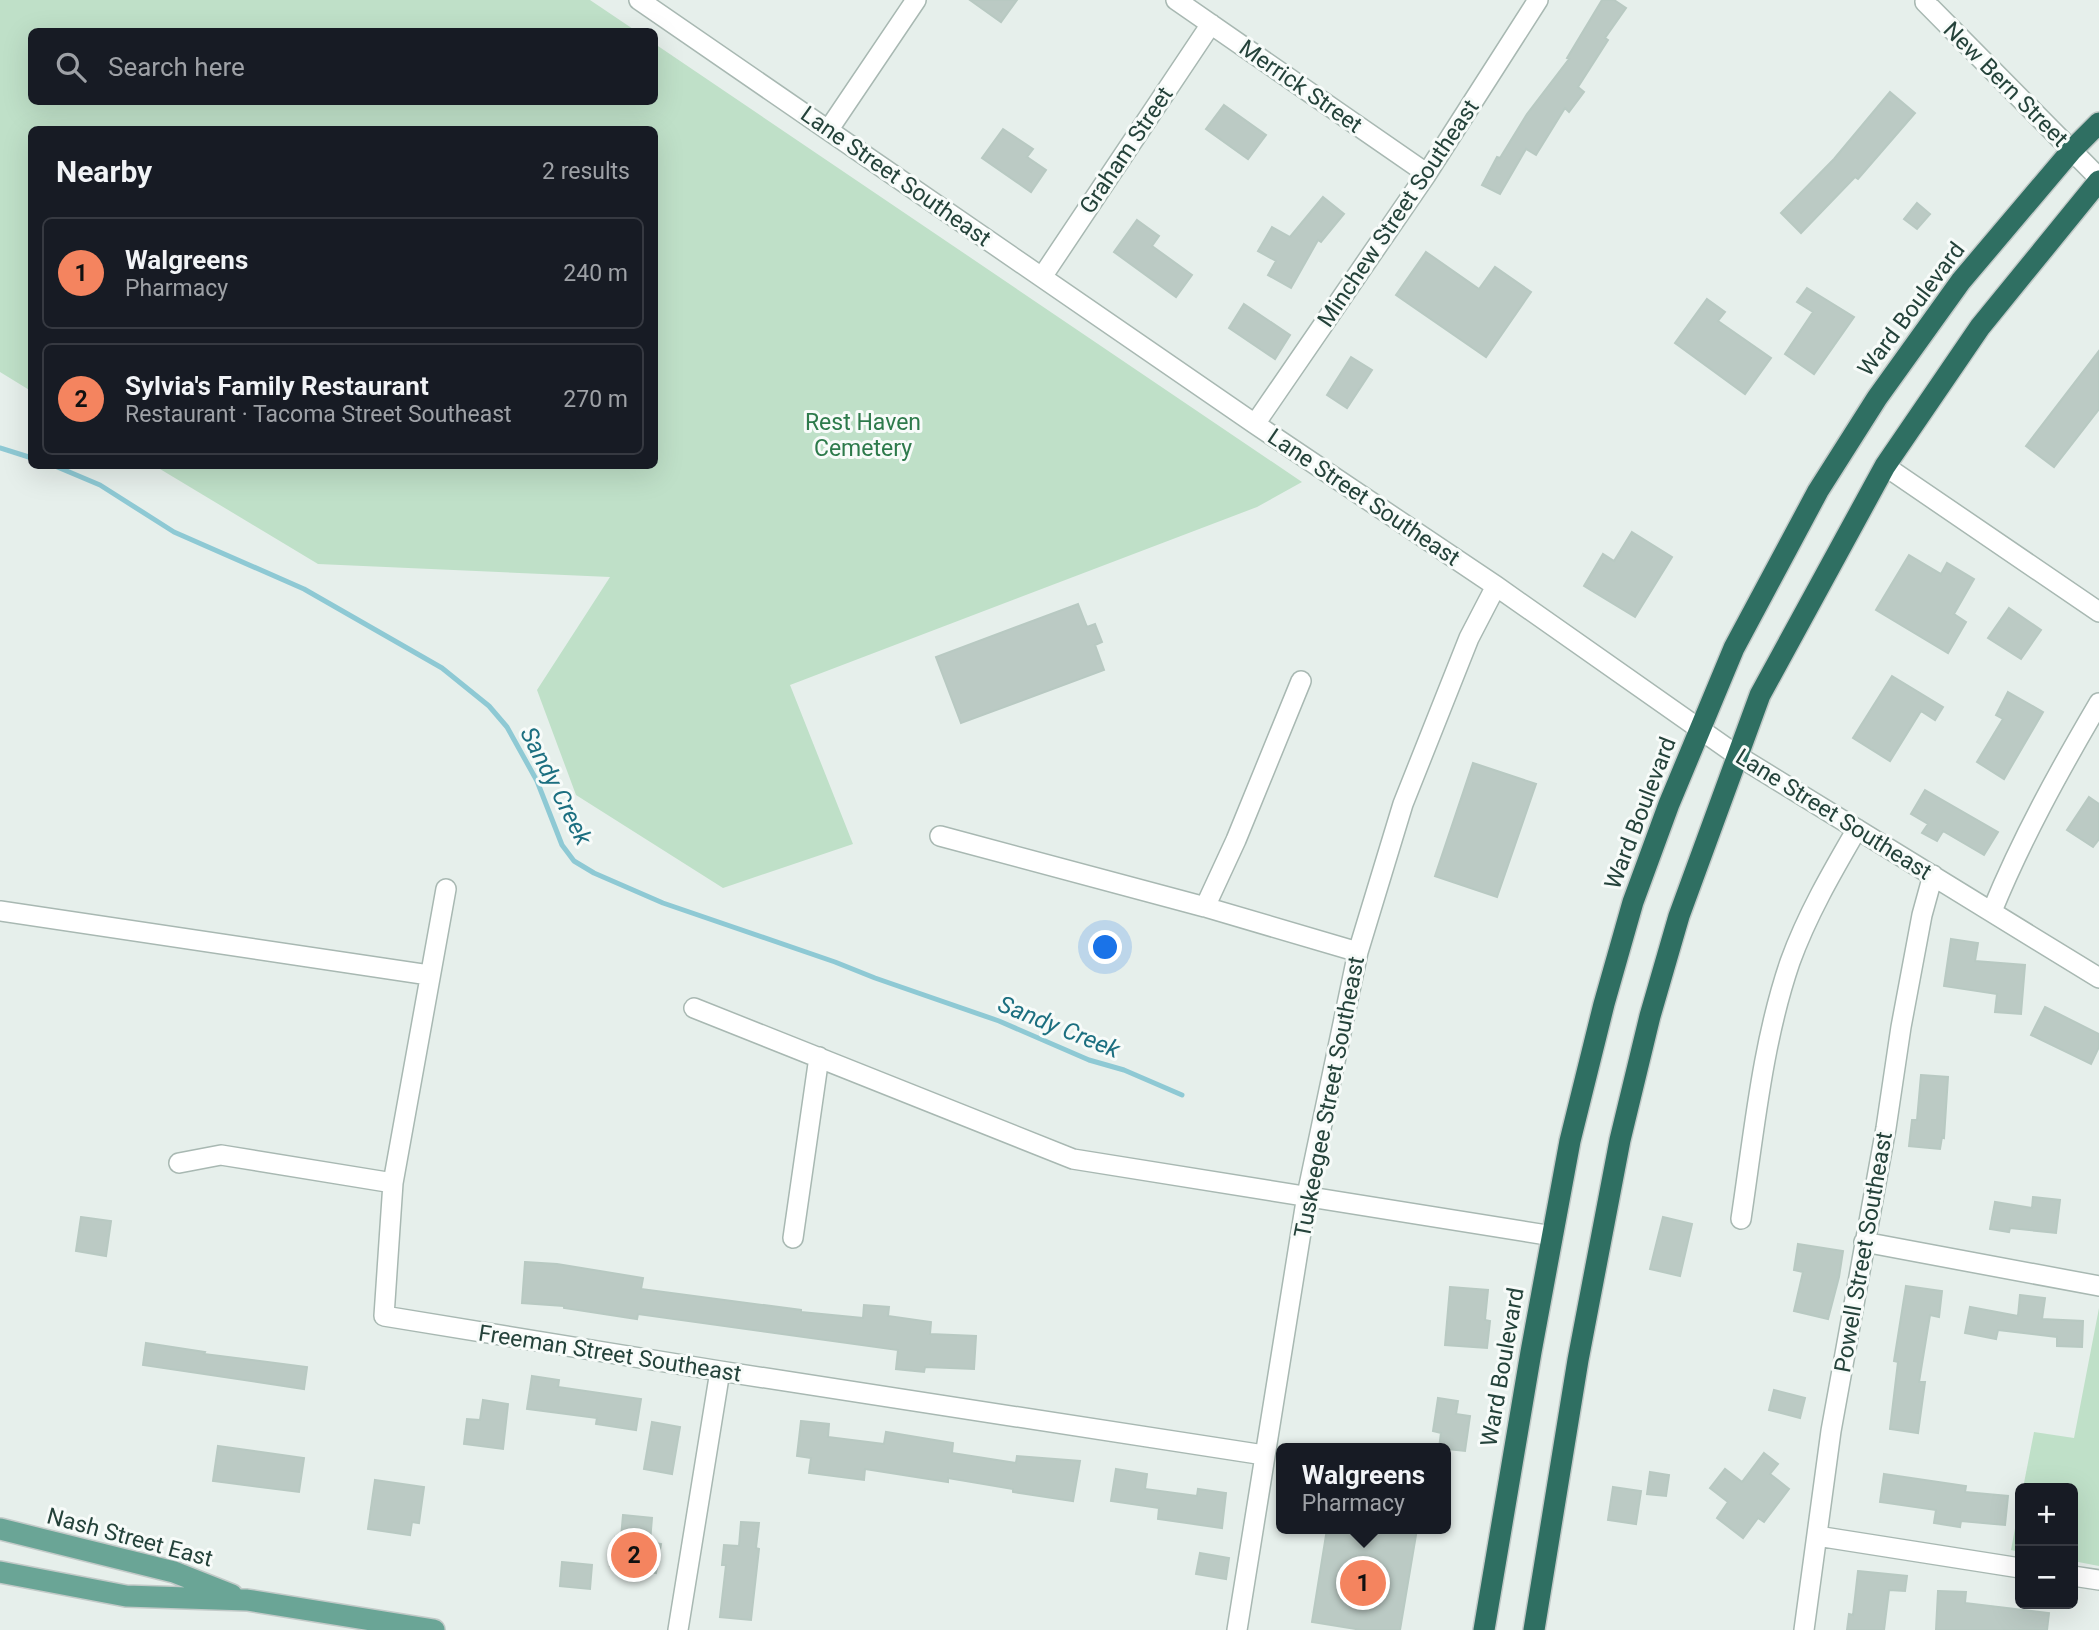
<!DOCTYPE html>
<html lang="en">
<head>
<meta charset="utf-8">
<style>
  :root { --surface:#171b24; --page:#242831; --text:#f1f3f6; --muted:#9ea1a6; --line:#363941; --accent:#f4845f }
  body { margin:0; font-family:Roboto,sans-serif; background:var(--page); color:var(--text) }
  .controls { position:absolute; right:21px; bottom:21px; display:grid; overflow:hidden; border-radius:10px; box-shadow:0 7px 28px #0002 }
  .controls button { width:63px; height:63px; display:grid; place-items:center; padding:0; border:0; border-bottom:2px solid var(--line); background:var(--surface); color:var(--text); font:35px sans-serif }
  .you { position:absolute; left:1106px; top:948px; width:24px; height:24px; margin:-18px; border:5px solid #fff; border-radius:50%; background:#1a73e8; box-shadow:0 0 0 10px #1a73e833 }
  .badge { display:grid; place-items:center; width:46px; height:46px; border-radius:50%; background:var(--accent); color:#111; font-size:23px; font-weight:700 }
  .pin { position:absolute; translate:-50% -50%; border:4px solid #fff; box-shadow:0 2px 7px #0006 }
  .popup { position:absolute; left:1276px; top:1443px; width:175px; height:91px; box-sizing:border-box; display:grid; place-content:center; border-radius:10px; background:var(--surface); filter:drop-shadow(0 2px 5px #0005); font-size:23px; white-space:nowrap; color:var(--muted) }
  .popup b { font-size:26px; color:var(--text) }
  .popup::after { content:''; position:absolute; left:50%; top:100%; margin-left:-14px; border:14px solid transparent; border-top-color:var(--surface) }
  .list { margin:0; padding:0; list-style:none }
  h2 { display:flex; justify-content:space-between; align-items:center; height:91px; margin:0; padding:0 28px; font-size:30px }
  h2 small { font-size:23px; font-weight:400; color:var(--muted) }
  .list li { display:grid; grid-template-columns:46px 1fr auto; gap:21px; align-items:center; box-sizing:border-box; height:112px; margin:0 14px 14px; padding:0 14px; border:2px solid var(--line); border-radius:10px }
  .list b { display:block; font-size:26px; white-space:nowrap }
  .list p { margin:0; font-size:23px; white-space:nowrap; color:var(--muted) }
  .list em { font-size:23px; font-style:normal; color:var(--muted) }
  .icon { flex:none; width:38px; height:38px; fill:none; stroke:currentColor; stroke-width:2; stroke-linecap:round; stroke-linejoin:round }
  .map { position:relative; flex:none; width:2099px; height:1630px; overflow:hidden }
  .search { position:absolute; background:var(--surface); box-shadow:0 7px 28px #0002; left:28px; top:28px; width:630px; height:77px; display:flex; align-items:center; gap:18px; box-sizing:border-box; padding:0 24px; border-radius:10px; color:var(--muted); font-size:26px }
  .panel { position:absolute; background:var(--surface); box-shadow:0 7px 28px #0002; left:28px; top:126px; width:630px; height:343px; border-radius:10px }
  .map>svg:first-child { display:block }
  .green { fill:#bfe0c8 }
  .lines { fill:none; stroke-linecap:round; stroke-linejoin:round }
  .stream { stroke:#8ec9d4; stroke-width:5 }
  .building { fill:#bbcac4; stroke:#b8c9c2; stroke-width:2 }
  .street-casing { stroke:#a8b8b2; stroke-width:22 }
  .primary-casing { stroke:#c2cac8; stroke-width:24 }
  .highway-casing { stroke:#c2cac8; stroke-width:24 }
  .street { stroke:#fff; stroke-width:19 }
  .primary { stroke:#6aa596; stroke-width:21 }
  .highway { stroke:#2f6f62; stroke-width:21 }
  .labels { text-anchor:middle; stroke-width:6; stroke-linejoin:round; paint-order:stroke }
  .street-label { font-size:23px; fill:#24423a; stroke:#f7fbf9 }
  .park-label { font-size:23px; fill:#2d7a4b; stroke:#f7fbf9 }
  .water-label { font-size:24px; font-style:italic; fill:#1c6f80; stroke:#f7fbf9 }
</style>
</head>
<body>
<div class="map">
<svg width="2099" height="1630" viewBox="0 0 2099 1630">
  <rect width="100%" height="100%" fill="#e6efeb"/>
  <!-- green -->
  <path class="green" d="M0,0H590L636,31L32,32V102H654L655,44L1302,482L1257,507L790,685L853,844L723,888L576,795L537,690L610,577L318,564L155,466H654V130H32L31,391L0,372Z
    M2099,1308V1566L2073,1561V1488H2023L2034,1432L2074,1438Z
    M2020,1501V1552L2011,1550Z"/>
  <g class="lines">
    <!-- stream -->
    <path class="stream" d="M0,448L32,458
      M55,466L100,485L174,532L304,589L442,668L489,706L507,727L537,781L562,845L574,861L594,873L663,903L835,962L875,978L999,1021L1089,1060L1124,1070L1182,1095"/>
  </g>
  <!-- building -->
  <path class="building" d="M970,0H1017L1001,22Z
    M1602,0H1614L1626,8L1605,38L1608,40L1578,87L1584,92L1569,112L1565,108L1536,155L1526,149L1500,194L1482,185L1497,157L1500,158L1527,114L1569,59L1567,58Z
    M1890,92L1915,113L1858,179L1855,177L1801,233L1781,213L1834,159Z
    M1224,105L1266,135L1248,159L1206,129Z
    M1003,129L1033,149L1027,157L1046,170L1031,192L982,158Z
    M1323,197L1344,214L1321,242L1318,240L1291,288L1268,275L1276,261L1258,251L1272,227L1290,237Z
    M1917,203L1930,214L1917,229L1904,219Z
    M1137,220L1159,236L1152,246L1192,275L1176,297L1114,252Z
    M1426,252L1479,289L1495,267L1531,292L1486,357L1396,295Z
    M1807,288L1854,317L1814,374L1785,354L1813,312L1797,302Z
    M1707,299L1725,312L1718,321L1771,358L1745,394L1675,343Z
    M1244,304L1290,335L1275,359L1229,328Z
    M2099,351V409L2054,467L2026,446Z
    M1351,357L1372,370L1347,408L1327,395Z
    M1632,532L1672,557L1635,617L1584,586L1603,554L1614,561Z
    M1909,555L1941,574L1947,563L1974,579L1954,614L1966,622L1948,653L1876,610Z
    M1078,604L1087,627L1095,624L1102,642L1095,645L1104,670L961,723L936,657Z
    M2009,608L2041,630L2021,659L1988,638Z
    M1892,676L1943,707L1935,720L1921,711L1890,761L1853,738Z
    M2008,692L2043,712L2004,779L1977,762L2003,719L1996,715Z
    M1473,763L1536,784L1497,897L1435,876Z
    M1925,790L1998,832L1984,855L1943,831L1937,841L1922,833L1928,824L1911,814Z
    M2089,797L2099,804V839L2093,847L2067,830Z
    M1951,939L1978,943L1975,961L2025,965L2021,1014L1995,1012L1997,994L1944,986Z
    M2045,1007L2099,1034V1047L2091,1064L2031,1035Z
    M1921,1075L1948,1077L1944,1138L1942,1137L1940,1149L1909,1146L1912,1120H1917Z
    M2033,1197L2060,1200L2056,1233L2010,1228L2009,1232L1990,1229L1995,1202L2032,1208Z
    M81,1217L111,1221L106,1256L76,1251Z
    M1663,1217L1692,1224L1680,1276L1650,1269Z
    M1798,1244L1843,1251L1839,1277L1828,1319L1794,1311L1803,1272L1794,1270Z
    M525,1262L557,1264L643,1278L641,1289L801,1310V1312L863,1318L864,1305L889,1307L888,1316L931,1322L930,1334L976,1336L974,1369L925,1367L924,1372L896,1369L898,1350L638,1314L637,1319L564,1308V1306L522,1303Z
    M1906,1286L1942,1291L1939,1317L1930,1315L1919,1382H1925L1918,1433L1890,1429L1898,1362L1894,1361Z
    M1450,1287L1488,1290L1485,1320L1490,1321L1487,1348L1445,1345Z
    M2020,1295L2045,1298L2042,1319L2083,1321L2082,1347L2057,1346V1337L1998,1330L1996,1339L1965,1333L1970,1307L2018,1316Z
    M146,1343L205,1352L204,1354L307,1367L304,1389L143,1365Z
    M532,1376L559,1380L558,1387L641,1399L636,1430L596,1424L597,1418L527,1409Z
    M1774,1390L1805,1398L1800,1418L1769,1410Z
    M1438,1398L1458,1401L1456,1414L1470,1416L1465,1451L1439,1448L1441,1433L1433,1431Z
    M483,1400L508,1404L503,1449L464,1444L467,1419L480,1420Z
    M801,1421L829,1424L828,1437L884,1444L886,1432L953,1443L952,1453L1016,1463L1017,1456L1080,1461L1073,1501L1013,1492V1489L948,1478V1482L865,1469L864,1480L809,1473L811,1458L797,1456Z
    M652,1422L680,1427L672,1474L644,1469Z
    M218,1446L304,1458L299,1492L213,1481Z
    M1764,1453L1778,1464L1770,1474L1789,1489L1764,1522L1758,1518L1743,1538L1717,1518L1728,1502L1710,1488L1725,1469L1742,1482Z
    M1116,1469L1147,1474L1145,1489L1197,1496L1198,1489L1226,1493L1222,1528L1158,1519L1159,1508L1111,1501Z
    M1650,1472L1669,1475L1666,1496L1647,1494Z
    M1884,1474L1966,1486L1965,1492L2008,1496L2005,1525L1961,1521L1960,1527L1934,1523L1936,1510L1880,1502Z
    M375,1480L424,1487L419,1523L412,1522L410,1535L368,1529Z
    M1613,1487L1641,1491L1636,1524L1608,1520Z
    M623,1515L652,1518L650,1542L661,1544L656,1573L610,1566L615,1537L621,1538Z
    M741,1522L759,1523L756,1548L759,1549L751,1620L720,1617L726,1565H722L724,1545L739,1546Z
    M1327,1529H1417L1400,1630H1362L1312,1622Z
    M1200,1553L1229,1558L1226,1579L1196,1574Z
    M562,1562L592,1565L590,1589L560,1586Z
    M1858,1571L1907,1576L1905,1591L1889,1590L1884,1630H1847L1849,1614L1853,1615Z
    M1938,1591L1966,1592L1965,1603L2049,1613L2047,1630H1936Z"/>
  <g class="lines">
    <defs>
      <path id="street" d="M639,0L1255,424L1496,586L1738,756L2099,978
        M1176,0L1426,173
        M1927,0L1925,2L2099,178
        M829,129L916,0
        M1042,277L1211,24
        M1255,424L1426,175L1538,0
        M1885,466L2099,612
        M940,836L1205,907L1358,952
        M446,889L393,1183L384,1316L720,1371L1264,1455
        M1205,907L1236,840L1301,681
        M0,911L429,975
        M1992,911C2022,838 2059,771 2099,703
        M694,1008L1073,1159L1553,1236
        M179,1163L221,1155L393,1183
        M1741,1219C1754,1133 1762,1044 1790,962C1807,915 1832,872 1857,829
        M793,1238L819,1057
        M1864,1242L2099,1286
        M1817,1536L2020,1568
        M2073,1576L2099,1580
        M678,1630L720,1371
        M1237,1630L1307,1195L1358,952L1403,804L1469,638L1496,586
        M1804,1630L1831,1431L1886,1128L1901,1027L1922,915L1933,875"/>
      <path id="primary" d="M0,1529L174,1572L232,1595
        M0,1572L126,1596L247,1600L434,1630"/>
      <path id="highway" d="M1484,1630L1531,1352L1570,1141L1604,1004L1633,902L1669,804L1734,648L1818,491L1877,398L1961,281L2072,150L2099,123
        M1534,1630L1578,1360L1620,1140L1650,1016L1679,916L1760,695L1885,466L1980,327L2099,181"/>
    </defs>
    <!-- street casing -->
    <use href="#street" class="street-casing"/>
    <!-- primary casing -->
    <use href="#primary" class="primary-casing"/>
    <!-- highway casing -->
    <use href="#highway" class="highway-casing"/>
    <!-- street -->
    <use href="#street" class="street"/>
    <!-- primary -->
    <use href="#primary" class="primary"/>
    <!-- highway -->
    <use href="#highway" class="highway"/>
  </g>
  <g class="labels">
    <!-- street labels -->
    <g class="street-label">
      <text transform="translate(2006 84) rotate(45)" y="8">New Bern Street</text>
      <text transform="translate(1301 86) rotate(35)" y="8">Merrick Street</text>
      <text transform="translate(1126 150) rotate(-56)" y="8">Graham Street</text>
      <text transform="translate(896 176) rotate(35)" y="8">Lane Street Southeast</text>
      <text transform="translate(1398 213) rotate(-56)" y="8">Minchew Street Southeast</text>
      <text transform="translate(1911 309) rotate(-53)" y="8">Ward Boulevard</text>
      <text transform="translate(1364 497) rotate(34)" y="8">Lane Street Southeast</text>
      <text transform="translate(1640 813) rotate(-69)" y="8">Ward Boulevard</text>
      <text transform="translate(1834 814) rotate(32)" y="8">Lane Street Southeast</text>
      <text transform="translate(1329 1097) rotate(-79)" y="8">Tuskeegee Street Southeast</text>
      <text transform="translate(1863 1252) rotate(-80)" y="8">Powell Street Southeast</text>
      <text transform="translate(610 1353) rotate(9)" y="8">Freeman Street Southeast</text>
      <text transform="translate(1502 1367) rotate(-80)" y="8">Ward Boulevard</text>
      <text transform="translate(130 1537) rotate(15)" y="8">Nash Street East</text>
    </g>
    <!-- park labels -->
    <g class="park-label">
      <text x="863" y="430">Rest Haven<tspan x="863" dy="26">Cemetery</tspan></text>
    </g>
    <!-- water labels -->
    <g class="water-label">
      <text transform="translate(556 786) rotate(63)" y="8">Sandy Creek</text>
      <text transform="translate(1059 1027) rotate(22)" y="8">Sandy Creek</text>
    </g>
  </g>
</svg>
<div class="controls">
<button>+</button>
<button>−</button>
</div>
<div class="you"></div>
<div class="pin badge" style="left:1363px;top:1583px">1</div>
<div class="popup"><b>Walgreens</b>Pharmacy</div>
<div class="pin badge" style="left:634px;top:1555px">2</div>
<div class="search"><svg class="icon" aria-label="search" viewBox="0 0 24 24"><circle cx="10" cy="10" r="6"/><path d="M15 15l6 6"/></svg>Search here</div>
<section class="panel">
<h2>Nearby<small>2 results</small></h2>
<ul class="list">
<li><span class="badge">1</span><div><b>Walgreens</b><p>Pharmacy</p></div><em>240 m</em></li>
<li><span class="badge">2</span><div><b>Sylvia's Family Restaurant</b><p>Restaurant · Tacoma Street Southeast</p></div><em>270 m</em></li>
</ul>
</section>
</div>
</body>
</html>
